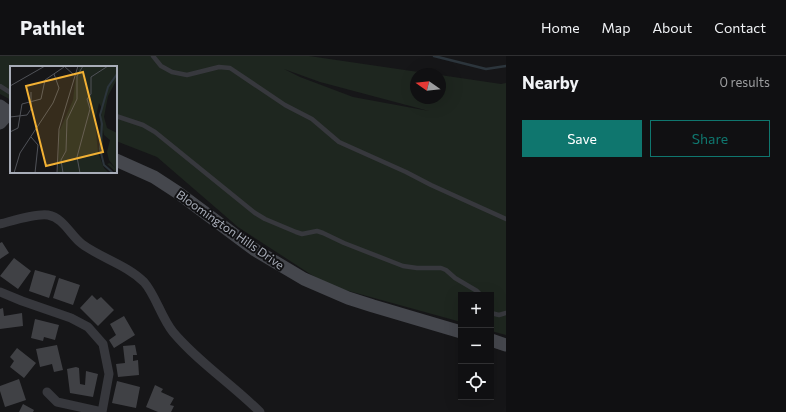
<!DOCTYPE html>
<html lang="en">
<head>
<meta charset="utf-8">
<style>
  :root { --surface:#101012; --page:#1e1e20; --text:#f1f3f6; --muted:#9c9d9f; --line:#303032; --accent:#0f766e }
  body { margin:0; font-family:Commissioner,sans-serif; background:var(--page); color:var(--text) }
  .controls { position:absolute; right:12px; bottom:12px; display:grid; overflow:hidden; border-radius:0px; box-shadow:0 4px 16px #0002 }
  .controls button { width:36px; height:36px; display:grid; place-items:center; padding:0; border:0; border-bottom:1px solid var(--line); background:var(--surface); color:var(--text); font:20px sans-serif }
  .compass { position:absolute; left:410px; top:12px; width:36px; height:36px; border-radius:50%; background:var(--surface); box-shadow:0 4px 16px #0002; rotate:284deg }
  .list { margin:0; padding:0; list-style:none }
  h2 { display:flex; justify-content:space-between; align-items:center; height:52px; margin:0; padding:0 16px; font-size:17px }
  h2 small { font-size:13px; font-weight:400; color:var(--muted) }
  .actions { display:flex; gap:8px; padding:12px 16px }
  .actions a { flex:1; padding:9px 0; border:1px solid var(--accent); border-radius:0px; text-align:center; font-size:14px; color:var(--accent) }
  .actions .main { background:var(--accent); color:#fff }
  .icon { flex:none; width:22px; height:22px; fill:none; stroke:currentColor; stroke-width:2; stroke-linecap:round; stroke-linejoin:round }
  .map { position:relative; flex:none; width:506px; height:356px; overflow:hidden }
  header { display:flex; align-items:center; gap:24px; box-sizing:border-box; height:56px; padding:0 20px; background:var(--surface); border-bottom:1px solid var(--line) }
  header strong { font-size:19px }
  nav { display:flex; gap:22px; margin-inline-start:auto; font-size:14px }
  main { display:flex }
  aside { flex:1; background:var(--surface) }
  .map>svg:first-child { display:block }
  .green { fill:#1e261f; fill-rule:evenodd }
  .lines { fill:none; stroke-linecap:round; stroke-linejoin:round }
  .stream { stroke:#2c353c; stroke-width:2.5 }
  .building { fill:#404145 }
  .lane { stroke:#37383d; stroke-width:4.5 }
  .street { stroke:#37383d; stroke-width:9 }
  .secondary { stroke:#45474d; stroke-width:13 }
  .labels { text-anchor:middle; stroke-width:4; stroke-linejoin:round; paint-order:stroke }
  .street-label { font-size:12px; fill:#a8adb8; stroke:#111113 }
  .inset-river { fill:none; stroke:#2c353c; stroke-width:2 }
  .inset-road { fill:none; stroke:#505258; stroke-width:1 }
  .view { fill:#f2b134; fill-opacity:0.15; stroke:#f2b134; stroke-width:2 }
  .inset-edge { fill:none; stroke:#a8adb8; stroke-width:2 }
</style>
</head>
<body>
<header>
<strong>Pathlet</strong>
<nav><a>Home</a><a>Map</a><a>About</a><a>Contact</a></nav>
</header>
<main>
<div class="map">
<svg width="506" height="356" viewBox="0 0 506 356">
  <rect width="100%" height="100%" fill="#161618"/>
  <!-- green -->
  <path class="green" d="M0,0H309L432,18H416V42H440V19L501,28L506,27V279L491,275V239H461V266L327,229L238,171L157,101L116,85V11H11V44L0,38ZM284,13L320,26L429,55L353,41L300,21Z"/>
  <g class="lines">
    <!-- stream -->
    <path class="stream" d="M434,0L486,13L506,10"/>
  </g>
  <!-- building -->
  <path class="building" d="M2,186L9,197L0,203V187Z
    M14,202L31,215L18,233L0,220Z
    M35,214L56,220L49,242L29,235Z
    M59,222L80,229L73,249L53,242Z
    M92,239L97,244L101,241L114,254L98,270L80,252Z
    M3,252L4,260L22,257L23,270L0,273V253Z
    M124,260L135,279L114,292L109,284L116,279L110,268Z
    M35,263L59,269L55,284L44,281L43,285L31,282Z
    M57,289L63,314L54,316L52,308L40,311L36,293Z
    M135,289L137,299H133V305L138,304L139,319L118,321L116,308L125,307L123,290Z
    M17,292L36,307L24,322L10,311L14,305L10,301Z
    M76,311L79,312L80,328L85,329L86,315L98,318L93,341L70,337L67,313Z
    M19,323L26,344L5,351L0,335V330Z
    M117,325L140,331L136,352L112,347Z
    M155,329L163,333L161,336L174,342L170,349L174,350L171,356H158L146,351Z
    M23,348L34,354L33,356H19Z"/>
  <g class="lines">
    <!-- lane -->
    <path class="lane" d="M153,0L161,10L172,16L187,19L219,11L230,12L285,49L312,63L339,86L406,116L431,129L506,163
      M0,30L11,37
      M116,60L143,69L155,76L255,157L265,163L296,176L302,178L317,175L323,177L344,187L403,210L417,212H441L446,214L455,222L477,235L481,239
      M491,257L499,259L506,257"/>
    <!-- street -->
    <path class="street" d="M0,168C12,165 36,157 48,159C64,162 70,179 82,188C101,202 127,209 144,226C155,238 162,263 173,276C198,306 232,328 260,356
      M0,236L22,245L71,262L88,271L103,288L109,318L102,356
      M47,336L57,346L102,356"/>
    <!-- secondary -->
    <path class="secondary" d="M0,50L11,58
      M0,67L9,57
      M116,104L154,121L177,136L255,194L304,223L348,242L373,250L461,276
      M491,284L506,289"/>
  </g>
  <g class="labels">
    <!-- street labels -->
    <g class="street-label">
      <text transform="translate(230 174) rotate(35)" y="4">Bloomington Hills Drive</text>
    </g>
  </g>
  <!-- overview -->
  <g transform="translate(10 10)">
    <rect width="107" height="107" fill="#161618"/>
    <path d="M70,0H107V13L98,30L94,51L97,62L107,67V107L97,98L100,97L105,102L99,94L97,86L100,74L94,69L93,64V86L90,61L92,42L89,37L85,55L88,86L94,102L99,107H48L49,66L63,34L66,8Z" fill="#1e261f"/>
    <path class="inset-river" d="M103,107L94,99L90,83L92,58L90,49L98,21L107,8"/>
    <path class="inset-road" d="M54,0L64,9M0,20L35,0M0,51L17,49L21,43V26M0,66L8,62L12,38L31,33L35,14L54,1M21,71L28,79L25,107M4,107L10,87L43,37L49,22L44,8M47,107L49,63L68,0M53,107L51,94L56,85L57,54L67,33V10L73,0M70,107L67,91L80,43L77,33L81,28V11L98,0"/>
    <path class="view" d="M73,6L93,86L36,100L16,20Z"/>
    <rect width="107" height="107" class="inset-edge"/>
  </g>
</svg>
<div class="controls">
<button>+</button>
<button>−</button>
<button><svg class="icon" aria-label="locate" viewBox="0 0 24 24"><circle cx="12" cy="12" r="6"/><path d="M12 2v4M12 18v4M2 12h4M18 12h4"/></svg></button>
</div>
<svg class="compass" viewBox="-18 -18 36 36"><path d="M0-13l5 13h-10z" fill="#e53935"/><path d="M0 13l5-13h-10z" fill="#9c9d9f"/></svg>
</div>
<aside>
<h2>Nearby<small>0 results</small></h2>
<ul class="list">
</ul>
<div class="actions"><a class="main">Save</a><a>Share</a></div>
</aside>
</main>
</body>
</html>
